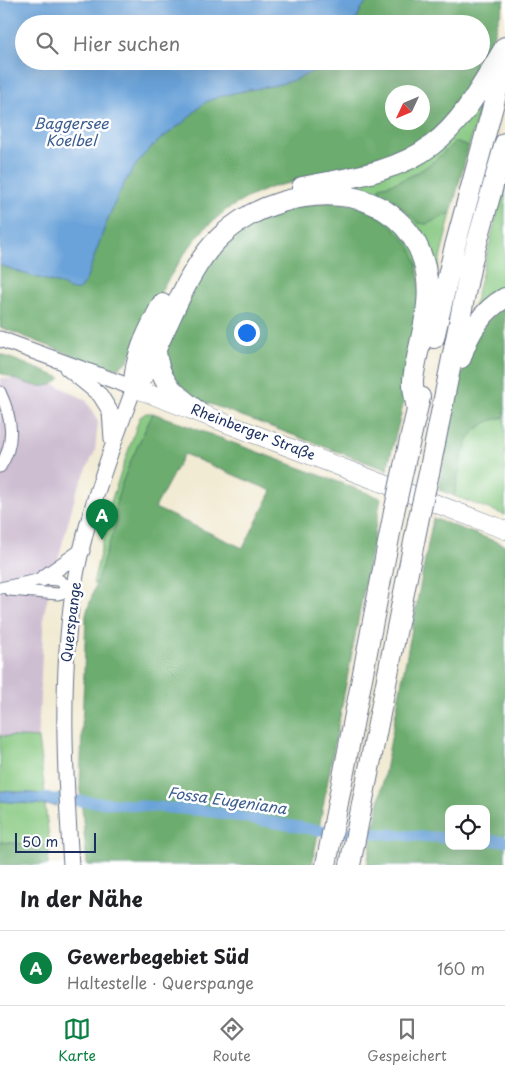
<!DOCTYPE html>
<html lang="de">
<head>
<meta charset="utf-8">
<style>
  :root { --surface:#fff; --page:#f6f6f6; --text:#202124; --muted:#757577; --line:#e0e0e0; --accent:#0b8043 }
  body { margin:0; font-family:"Playpen Sans",sans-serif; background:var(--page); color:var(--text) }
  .controls { position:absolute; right:15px; bottom:15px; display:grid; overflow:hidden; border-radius:10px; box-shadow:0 5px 20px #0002 }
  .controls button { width:45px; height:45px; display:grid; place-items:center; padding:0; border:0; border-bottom:1px solid var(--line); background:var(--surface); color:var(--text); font:25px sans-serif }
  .compass { position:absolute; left:385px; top:85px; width:45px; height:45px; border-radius:50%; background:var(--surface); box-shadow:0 5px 20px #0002; rotate:226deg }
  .scale { position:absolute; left:15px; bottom:12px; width:81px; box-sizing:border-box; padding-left:5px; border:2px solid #1b2f5e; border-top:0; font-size:14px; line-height:18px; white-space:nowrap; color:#1b2f5e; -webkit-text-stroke:4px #fff; paint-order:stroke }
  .you { position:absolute; left:246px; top:332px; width:18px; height:18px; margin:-12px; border:4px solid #fff; border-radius:50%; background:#1a73e8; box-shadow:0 0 0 8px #1a73e833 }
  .badge { display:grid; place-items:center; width:32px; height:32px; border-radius:50%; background:var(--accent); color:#fff; font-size:16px; font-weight:700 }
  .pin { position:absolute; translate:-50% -41px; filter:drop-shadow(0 1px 2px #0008) }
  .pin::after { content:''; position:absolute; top:26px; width:18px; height:15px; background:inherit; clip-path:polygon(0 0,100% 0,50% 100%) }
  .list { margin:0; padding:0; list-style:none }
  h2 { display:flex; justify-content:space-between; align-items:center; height:65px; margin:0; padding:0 20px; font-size:21px }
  h2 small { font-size:16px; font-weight:400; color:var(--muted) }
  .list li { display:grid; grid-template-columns:32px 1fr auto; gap:15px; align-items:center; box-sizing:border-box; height:75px; padding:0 20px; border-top:1px solid var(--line) }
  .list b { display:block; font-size:19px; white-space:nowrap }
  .list p { margin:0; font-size:16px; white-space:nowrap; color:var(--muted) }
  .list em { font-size:16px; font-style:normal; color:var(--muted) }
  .icon { flex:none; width:28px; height:28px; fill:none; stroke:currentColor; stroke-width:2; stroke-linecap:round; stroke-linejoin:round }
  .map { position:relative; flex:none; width:505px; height:865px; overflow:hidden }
  .search { position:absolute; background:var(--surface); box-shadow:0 5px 20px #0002; left:15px; right:15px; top:15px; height:55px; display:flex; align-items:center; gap:12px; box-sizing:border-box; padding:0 18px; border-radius:28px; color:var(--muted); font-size:19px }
  .sheet { height:140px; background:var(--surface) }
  nav { display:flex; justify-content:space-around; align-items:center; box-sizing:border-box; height:70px; border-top:1px solid var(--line); background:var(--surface); font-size:14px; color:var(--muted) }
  nav a { display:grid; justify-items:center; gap:2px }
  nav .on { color:var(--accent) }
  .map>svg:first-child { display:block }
  .industrial { fill:#cebed1 }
  .green { fill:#86c880; stroke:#507c6f }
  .forest { fill:#6cac6e; stroke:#446e66; fill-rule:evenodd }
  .water { fill:#6aa3d9; stroke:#42699c }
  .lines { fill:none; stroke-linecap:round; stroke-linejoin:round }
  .canal { stroke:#6aa3d9; stroke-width:11 }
  .street-casing { stroke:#667187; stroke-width:13 }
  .secondary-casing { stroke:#667187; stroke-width:17 }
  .primary-casing { stroke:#667187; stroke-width:19 }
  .highway-casing { stroke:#667187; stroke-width:22 }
  .street { stroke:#fff; stroke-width:11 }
  .secondary { stroke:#fff; stroke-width:15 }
  .primary { stroke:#fff; stroke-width:18 }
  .highway { stroke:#fff; stroke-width:20 }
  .highway-bridge-casing { stroke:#667187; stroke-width:22; stroke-linecap:butt }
  .highway-bridge { stroke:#fff; stroke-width:20 }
  .labels { text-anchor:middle; stroke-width:5; stroke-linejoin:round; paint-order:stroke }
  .street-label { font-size:14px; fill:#1b2f5e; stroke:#fff }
  .water-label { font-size:15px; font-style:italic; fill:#3b5d8f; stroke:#fff }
</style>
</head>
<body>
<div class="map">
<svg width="505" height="865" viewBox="0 0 505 865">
  <rect width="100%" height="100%" fill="#fff"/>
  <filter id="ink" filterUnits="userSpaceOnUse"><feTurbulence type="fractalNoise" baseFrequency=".02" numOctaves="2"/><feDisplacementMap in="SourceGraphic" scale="10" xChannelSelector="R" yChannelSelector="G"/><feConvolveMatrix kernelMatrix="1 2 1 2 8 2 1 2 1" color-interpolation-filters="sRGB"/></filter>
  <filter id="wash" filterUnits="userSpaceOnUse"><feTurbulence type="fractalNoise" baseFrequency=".0096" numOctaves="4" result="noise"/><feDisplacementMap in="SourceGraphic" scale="20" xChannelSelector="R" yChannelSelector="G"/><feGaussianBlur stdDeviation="1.12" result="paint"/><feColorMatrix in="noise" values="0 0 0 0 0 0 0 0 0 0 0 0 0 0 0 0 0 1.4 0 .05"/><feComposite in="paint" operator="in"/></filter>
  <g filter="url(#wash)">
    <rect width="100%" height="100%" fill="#f2ebd4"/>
    <!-- industrial -->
    <path class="industrial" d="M0,378L52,383L86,400L98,421L95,451L76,493L44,612L38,738L0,736Z"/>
    <!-- green -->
    <path class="green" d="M484,93L469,146L454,142C432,166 412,179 380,187V194L405,210L418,223L427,224L451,213L434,284L345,184Z
      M505,182V292L469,325Z
      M146,413H153C143,436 108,501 116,523L96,584H93L105,532L101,531L137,425L140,417Z
      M505,417V515L454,496C463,458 460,424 505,417Z
      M0,736L38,738L45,794L0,791Z
      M0,801L45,805L50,846L0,842Z"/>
    <!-- forest -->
    <path class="forest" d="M369,0H505L481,72L464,98L434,134L394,159L272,187L249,197L226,210L204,229L187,250L162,289L128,361L118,368H105L0,327V265C19,272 37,278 57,283C65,285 70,289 79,290L86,280C100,242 112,198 136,165C148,147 167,134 184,122C192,115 200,104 210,100C251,84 289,92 328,61H481V24H355L361,9ZM392,92H422V122H392Z
      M454,142L469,146L451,213L427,224L418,223L405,210L380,193V187C412,179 432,166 454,142Z
      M328,202C338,203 350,203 359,206C379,213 400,231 411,249C437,296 399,418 387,470L196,399L178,388L162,352L210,258L240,231L287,208Z
      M505,305V417C460,424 463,458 454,496L439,490C445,449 458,361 481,329C487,320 497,313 505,305Z
      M0,354L61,378C46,396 18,380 0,373Z
      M153,413L381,498L312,865H87L80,787L86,614L116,523C108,501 143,436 153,413ZM184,454L272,491L243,548L155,508Z
      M433,518L505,545V865H367ZM449,809H486V846H449Z
      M0,842L50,846L48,865H0Z"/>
    <!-- water -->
    <path class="water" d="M0,0H369L361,9L355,24H24V61H328C289,92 251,84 210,100C200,104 192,115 184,122C167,134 148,147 136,165C112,198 100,242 86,280L79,290C69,291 66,286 57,283C38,278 19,272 0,265Z
      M0,791L56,795L57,806L0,801Z"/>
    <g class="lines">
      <!-- canal -->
      <path class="canal" d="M43,798L207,811L316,830L449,838
        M486,840L505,841"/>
    </g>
  </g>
  <g filter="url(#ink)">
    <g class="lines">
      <defs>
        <path id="street" d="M0,392C12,418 16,442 0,467
          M0,588L42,579L59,580L73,590
          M9,590L58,594L73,590"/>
        <path id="secondary" d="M0,339L134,388C109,455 84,521 73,592C60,682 65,774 71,865
          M67,368L100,395L110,411L112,439
          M42,579L82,551"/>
        <path id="primary" d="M134,388L505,530"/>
        <path id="highway" d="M302,187C346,178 396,173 432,145C465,120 484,81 505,47
          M434,338L454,250L505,62
          M156,352C160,383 173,392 196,410
          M461,358C468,333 483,310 505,298
          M134,384C135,354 149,330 162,304
          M134,388C150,368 156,347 167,325C181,295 196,260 220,237C253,205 305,190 350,197C384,203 413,227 423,260C436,301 418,340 413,380C412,389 416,401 417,410
          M404,466L420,397
          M429,473L471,264L505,143
          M326,865L394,512
          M350,865L418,522"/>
      </defs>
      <!-- street casing -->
      <use href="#street" class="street-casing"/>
      <!-- secondary casing -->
      <use href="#secondary" class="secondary-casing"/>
      <!-- primary casing -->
      <use href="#primary" class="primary-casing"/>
      <!-- highway casing -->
      <use href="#highway" class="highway-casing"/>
      <!-- street -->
      <use href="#street" class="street"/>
      <!-- secondary -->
      <use href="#secondary" class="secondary"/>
      <!-- primary -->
      <use href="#primary" class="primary"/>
      <!-- highway -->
      <use href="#highway" class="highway"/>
      <defs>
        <path id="highway-bridge" d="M394,512L404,466
          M418,522L429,473"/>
      </defs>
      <!-- highway-bridge casing -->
      <use href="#highway-bridge" class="highway-bridge-casing"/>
      <!-- highway-bridge -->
      <use href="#highway-bridge" class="highway-bridge"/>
    </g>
  </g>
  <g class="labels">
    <!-- street labels -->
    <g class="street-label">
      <text transform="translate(253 432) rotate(21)" y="5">Rheinberger Straße</text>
      <text transform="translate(71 622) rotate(-83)" y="5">Querspange</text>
    </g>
    <!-- water labels -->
    <g class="water-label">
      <text x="71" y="129">Baggersee<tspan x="71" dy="17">Koelbel</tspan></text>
      <text transform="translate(227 801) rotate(8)" y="5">Fossa Eugeniana</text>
    </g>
  </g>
</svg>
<div class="controls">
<button><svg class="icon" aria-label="locate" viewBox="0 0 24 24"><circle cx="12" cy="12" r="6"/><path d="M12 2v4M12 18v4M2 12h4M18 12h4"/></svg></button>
</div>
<svg class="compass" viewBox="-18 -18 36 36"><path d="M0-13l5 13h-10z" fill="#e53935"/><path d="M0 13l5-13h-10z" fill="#757577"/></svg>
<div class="scale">50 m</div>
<div class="you"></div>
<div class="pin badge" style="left:102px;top:540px">A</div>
<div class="search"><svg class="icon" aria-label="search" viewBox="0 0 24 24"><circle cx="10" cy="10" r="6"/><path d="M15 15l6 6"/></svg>Hier suchen</div>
</div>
<section class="sheet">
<h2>In der Nähe<small></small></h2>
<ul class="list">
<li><span class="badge">A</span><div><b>Gewerbegebiet Süd</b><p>Haltestelle · Querspange</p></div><em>160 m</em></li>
</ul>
</section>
<nav>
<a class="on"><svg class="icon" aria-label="map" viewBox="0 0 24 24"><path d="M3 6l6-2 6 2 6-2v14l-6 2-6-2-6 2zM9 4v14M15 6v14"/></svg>Karte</a>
<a><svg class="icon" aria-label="directions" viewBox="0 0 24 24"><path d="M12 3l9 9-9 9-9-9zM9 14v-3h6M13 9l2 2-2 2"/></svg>Route</a>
<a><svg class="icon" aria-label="saved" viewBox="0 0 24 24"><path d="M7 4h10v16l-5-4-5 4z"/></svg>Gespeichert</a>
</nav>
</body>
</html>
